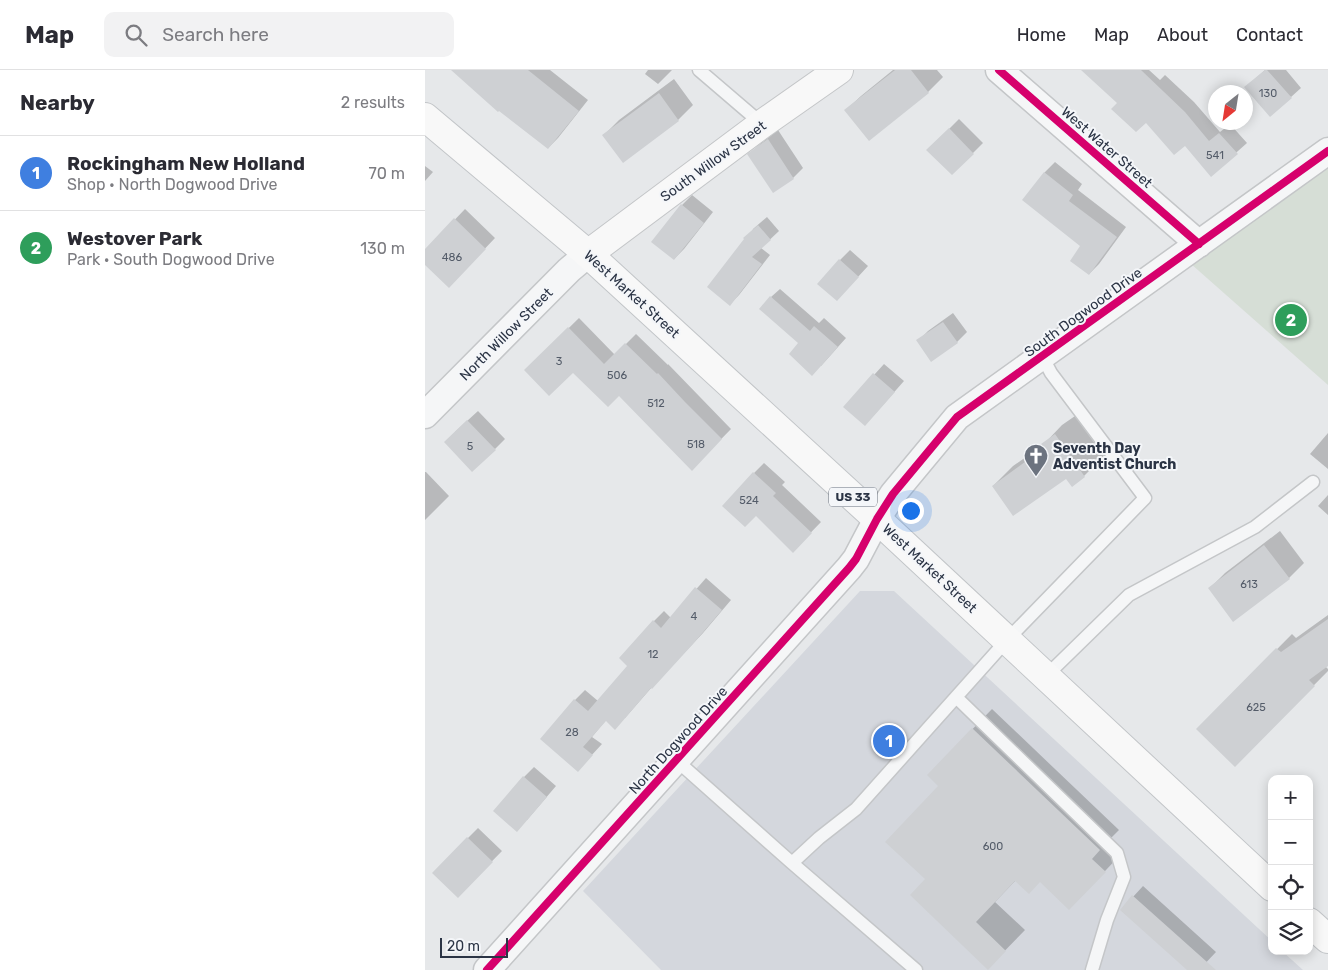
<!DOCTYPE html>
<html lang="en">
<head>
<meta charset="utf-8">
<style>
  :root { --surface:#fff; --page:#f2f2f3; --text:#2b2b33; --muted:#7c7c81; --line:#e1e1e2; --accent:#0b8043 }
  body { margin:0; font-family:Rubik,sans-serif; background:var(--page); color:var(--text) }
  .controls { position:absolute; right:15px; bottom:15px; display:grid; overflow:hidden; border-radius:10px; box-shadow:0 2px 12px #0003 }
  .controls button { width:45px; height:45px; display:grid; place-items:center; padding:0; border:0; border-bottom:1px solid var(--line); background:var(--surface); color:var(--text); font:25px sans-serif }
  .compass { position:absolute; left:783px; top:15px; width:45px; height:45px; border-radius:50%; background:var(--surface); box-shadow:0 2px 12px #0003; rotate:210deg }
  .scale { position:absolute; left:15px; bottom:12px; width:68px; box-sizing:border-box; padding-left:5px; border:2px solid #2b3445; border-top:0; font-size:14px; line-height:18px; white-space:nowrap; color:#2b3445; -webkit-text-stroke:4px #f4f6f9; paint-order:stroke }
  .you { position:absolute; left:485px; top:440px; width:18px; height:18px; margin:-12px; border:4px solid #fff; border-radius:50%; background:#1a73e8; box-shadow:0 0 0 8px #1a73e833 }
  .badge { display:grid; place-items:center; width:32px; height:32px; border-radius:50%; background:var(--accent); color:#fff; font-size:16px; font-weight:700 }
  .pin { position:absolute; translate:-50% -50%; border:2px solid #fff; box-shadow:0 1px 5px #0006 }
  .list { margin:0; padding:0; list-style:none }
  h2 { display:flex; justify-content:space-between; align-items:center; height:65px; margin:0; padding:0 20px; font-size:21px }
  h2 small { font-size:16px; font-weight:400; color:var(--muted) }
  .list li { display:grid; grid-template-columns:32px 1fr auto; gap:15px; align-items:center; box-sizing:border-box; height:75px; padding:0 20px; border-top:1px solid var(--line) }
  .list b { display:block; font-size:19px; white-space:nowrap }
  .list p { margin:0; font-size:16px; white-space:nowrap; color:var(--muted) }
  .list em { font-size:16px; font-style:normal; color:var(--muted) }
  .icon { flex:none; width:28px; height:28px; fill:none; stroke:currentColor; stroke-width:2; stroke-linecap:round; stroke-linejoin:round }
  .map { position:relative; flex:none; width:903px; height:900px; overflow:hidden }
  header { display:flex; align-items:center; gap:30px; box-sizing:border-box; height:70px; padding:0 25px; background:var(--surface); border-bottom:1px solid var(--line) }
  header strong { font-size:24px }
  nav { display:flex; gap:28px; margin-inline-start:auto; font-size:18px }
  .search { width:350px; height:45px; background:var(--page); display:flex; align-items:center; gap:12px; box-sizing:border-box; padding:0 18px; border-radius:10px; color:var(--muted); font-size:19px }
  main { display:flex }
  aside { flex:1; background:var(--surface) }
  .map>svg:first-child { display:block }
  .built { fill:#d4d7dd }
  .green { fill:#d6ded6 }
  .shadow { fill:#0003 }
  .building { fill:#ced0d3 }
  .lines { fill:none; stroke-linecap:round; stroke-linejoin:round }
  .lane-casing { stroke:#c4c6c8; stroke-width:15 }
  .street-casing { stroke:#c4c6c8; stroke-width:29 }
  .secondary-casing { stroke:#c4c6c8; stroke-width:30 }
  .primary-casing { stroke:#c2c5c8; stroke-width:30 }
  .lane { stroke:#f5f6f7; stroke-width:12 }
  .street { stroke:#f5f6f7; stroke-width:26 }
  .secondary { stroke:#f8f8f8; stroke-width:28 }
  .primary { stroke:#f8f8f8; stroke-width:28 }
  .cycleway-casing { stroke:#f4f6f9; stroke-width:11 }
  .cycleway { stroke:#d6006c; stroke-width:8 }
  .labels { text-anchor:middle; stroke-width:4; stroke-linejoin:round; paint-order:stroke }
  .number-label { font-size:11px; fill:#545c69 }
  .shield { fill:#f4f6f9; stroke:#676e7b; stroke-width:1 }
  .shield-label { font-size:12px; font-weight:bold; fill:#2b3445 }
  .street-label { font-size:14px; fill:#2b3445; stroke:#f4f6f9 }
  .poi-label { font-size:14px; font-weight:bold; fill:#2b3445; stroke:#f4f6f9; text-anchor:start }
</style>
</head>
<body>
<header>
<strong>Map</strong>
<div class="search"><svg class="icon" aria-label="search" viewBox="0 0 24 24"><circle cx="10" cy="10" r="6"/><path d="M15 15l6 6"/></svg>Search here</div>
<nav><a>Home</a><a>Map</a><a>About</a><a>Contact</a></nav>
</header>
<main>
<aside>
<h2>Nearby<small>2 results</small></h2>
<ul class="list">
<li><span class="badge" style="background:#3f7fe0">1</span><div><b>Rockingham New Holland</b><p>Shop · North Dogwood Drive</p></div><em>70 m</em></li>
<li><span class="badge" style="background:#2e9e5b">2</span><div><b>Westover Park</b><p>Park · South Dogwood Drive</p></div><em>130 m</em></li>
</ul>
</aside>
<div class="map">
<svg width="903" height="900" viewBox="0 0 903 900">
  <rect width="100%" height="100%" fill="#e6e8ea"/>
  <!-- built -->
  <path class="built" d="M435,521H469L847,871V881H857L878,900H236L158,821Z"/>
  <!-- green -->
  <path class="green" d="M903,86V315L757,186Z"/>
  <!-- shadow -->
  <path class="shadow" d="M28,0H125L163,30L133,68L123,78Z
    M223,0H247L233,14L220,4Z
    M468,0H512L518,7L503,22L421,40L436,26Z
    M662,0H724L735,10L740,5L769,32L795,62L805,54L822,73L786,105L760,75L721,51L694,33Z
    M840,0H861L876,18L866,27L831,8Z
    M249,9L268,35L253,50L198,91L179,65L194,50Z
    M534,49L558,73L527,104L503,80Z
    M353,60L378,98L368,108L324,85L334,75Z
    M630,92L657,114L653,120L701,157L674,194L664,204L657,176L599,130L620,102Z
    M0,96L8,102L0,111Z
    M267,125L288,142L259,179L249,189L257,135Z
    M40,139L70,168L34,206L0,193V181Z
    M342,147L354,161L336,178L345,185L314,225L305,234L328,159Z
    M425,180L443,196L421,220L415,190Z
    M355,219L394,253L399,248L421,268L396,296L375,273L346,227Z
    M528,243L542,262L532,272L493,271L503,261Z
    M154,248L190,285L211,264L243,295V294L306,359L267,399L194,324L148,301L101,300Z
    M459,294L479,311L449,345L420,337Z
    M53,341L80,369L70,379L30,362Z
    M650,346L679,386L659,406L647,415L641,407L568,416L588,396L618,375L637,355Z
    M903,363V399L885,384Z
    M339,393L360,412L357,415L396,452L368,481L329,403Z
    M0,402H1L24,426L0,450Z
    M903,425V445L893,436Z
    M855,461L879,493L864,508L785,518L800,503Z
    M281,508L306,530L278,563L227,617L200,648L181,650L167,667L177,674L153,700L150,630L160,620L173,631L204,596L229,551L239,541L246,548Z
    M903,545V595L900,596L903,599V601L810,695L773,659L867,564L871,568Z
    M567,639L694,760L686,768L699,781L663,819L615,811L591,810L570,832L600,860L563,898L502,809L515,716L503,705Z
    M109,697L131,716L102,750L99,707Z
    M53,758L77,781L33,826L8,803Z
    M718,816L791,882L774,900H764L696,840Z"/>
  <!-- building -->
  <path class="building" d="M26,0H103L154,41L123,79L74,41L73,42Z
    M470,0H486L504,23L444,71L419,40Z
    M656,0H716L760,42L784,71L794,63L813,84L786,107L760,76L749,85L721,53L711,62L686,39L692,33Z
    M840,0H842L867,28L845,47L819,17Z
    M234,23L254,51L198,93L177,65Z
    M524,58L549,84L527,105L501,80Z
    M343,69L369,109L348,123L322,84Z
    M619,102L648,125L644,131L692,167L664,205L645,191L655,176L597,130Z
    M256,134L279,153L249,190L226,172Z
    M29,148L61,179L24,218L0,195V179Z
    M333,155L346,170L327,187L337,194L305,236L282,217L319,169L318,168Z
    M414,189L434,207L412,231L392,214Z
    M345,226L385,261L389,256L413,277L387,306L364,284L373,273L334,239Z
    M518,252L533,273L506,292L491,270Z
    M143,257L179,294L200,273L232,304L233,303L260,332L297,369L267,401L194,326L183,337L148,303L124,326L99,300Z
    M448,303L470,322L440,356L418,337Z
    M42,350L71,380L47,402L19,372Z
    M630,364L660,407L647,417L641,409L588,446L567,416L619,378L616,374Z
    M328,402L351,423L348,426L387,463L368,483L331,446L320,457L297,436Z
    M839,475L865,509L808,552L783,518Z
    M270,517L297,540L268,574L227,619L226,618L190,660L181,651L158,677L168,685L153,702L115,669L149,629L163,641L202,596L194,588L228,550L236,558Z
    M903,549V596L884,610L890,616L810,697L771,659L851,578L856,582Z
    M547,658L675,780L667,789L681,802L644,840L615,812L604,824L590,811L551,852L581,881L563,900L485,825L500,809L460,772L513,716L502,705Z
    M98,706L122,727L92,762L68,741Z
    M42,767L68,792L33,828L7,803Z
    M707,825L791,900H762L695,840Z"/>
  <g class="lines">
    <defs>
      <path id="lane" d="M274,0L337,54
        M621,606L704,525L830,457L888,412
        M531,627L692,783L699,807L682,850L667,900
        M251,690L367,793L491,900
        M367,793L394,768L431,739L582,570L720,428L626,303L617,286"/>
      <path id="street" d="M574,0L774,174
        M0,345L144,200L163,184
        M62,900L424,498L431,489L452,449L468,424L532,347L903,81"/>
      <path id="secondary" d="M163,184L337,54L414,0"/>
      <path id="primary" d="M0,47L163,184L452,449L847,817
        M884,852L903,869"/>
    </defs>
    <!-- lane casing -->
    <use href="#lane" class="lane-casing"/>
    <!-- street casing -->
    <use href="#street" class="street-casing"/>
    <!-- secondary casing -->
    <use href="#secondary" class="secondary-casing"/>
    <!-- primary casing -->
    <use href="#primary" class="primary-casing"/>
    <!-- lane -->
    <use href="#lane" class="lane"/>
    <!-- street -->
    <use href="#street" class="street"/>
    <!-- secondary -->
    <use href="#secondary" class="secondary"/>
    <!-- primary -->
    <use href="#primary" class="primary"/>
    <defs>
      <path id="cycleway" d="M574,0L774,174
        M62,900L424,498L431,489L452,449L468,424L532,347L903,81"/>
    </defs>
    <!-- cycleway casing -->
    <use href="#cycleway" class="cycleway-casing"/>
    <!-- cycleway -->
    <use href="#cycleway" class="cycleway"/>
  </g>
  <!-- icons -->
  <defs>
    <symbol id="church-pin" viewBox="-11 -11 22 30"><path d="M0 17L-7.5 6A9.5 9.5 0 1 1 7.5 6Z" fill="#6c737f" stroke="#f4f6f9"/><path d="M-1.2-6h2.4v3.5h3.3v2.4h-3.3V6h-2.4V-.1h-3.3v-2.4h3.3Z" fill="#fff"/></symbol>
  </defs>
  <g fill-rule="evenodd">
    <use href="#church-pin" x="597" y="372" width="28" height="38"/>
  </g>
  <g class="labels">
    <!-- number labels -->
    <g class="number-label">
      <text x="843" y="27">130</text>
      <text x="790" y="89">541</text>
      <text x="27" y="191">486</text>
      <text x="134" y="295">3</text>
      <text x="192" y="309">506</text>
      <text x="231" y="337">512</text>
      <text x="271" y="378">518</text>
      <text x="45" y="380">5</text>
      <text x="324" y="434">524</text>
      <text x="824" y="518">613</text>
      <text x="269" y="550">4</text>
      <text x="228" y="588">12</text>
      <text x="831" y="641">625</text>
      <text x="147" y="666">28</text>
      <text x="568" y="780">600</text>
    </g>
    <!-- shield labels -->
    <rect class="shield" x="404" y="417.5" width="48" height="19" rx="4"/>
    <g class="shield-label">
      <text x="428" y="431">US 33</text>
    </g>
    <!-- street labels -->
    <g class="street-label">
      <text transform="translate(682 77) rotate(41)" y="5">West Water Street</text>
      <text transform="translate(288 91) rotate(-36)" y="5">South Willow Street</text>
      <text transform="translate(207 224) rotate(42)" y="5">West Market Street</text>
      <text transform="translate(658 242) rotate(-36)" y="5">South Dogwood Drive</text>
      <text transform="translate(81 264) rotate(-45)" y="5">North Willow Street</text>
      <text transform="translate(505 498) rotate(43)" y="5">West Market Street</text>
      <text transform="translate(253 670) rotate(-48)" y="5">North Dogwood Drive</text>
    </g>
    <!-- poi labels -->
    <g class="poi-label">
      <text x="628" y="383">Seventh Day<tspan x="628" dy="16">Adventist Church</tspan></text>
    </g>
  </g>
</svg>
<div class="controls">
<button>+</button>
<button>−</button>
<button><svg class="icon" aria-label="locate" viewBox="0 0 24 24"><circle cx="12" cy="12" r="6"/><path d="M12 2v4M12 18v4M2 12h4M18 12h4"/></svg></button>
<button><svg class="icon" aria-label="layers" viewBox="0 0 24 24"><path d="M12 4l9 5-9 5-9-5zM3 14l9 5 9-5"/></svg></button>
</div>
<svg class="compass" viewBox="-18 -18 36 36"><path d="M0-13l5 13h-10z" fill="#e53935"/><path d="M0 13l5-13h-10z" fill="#7c7c81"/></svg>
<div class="scale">20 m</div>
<div class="you"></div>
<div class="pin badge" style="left:464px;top:671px;background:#3f7fe0">1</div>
<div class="pin badge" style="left:866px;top:250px;background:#2e9e5b">2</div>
</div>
</main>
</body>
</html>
